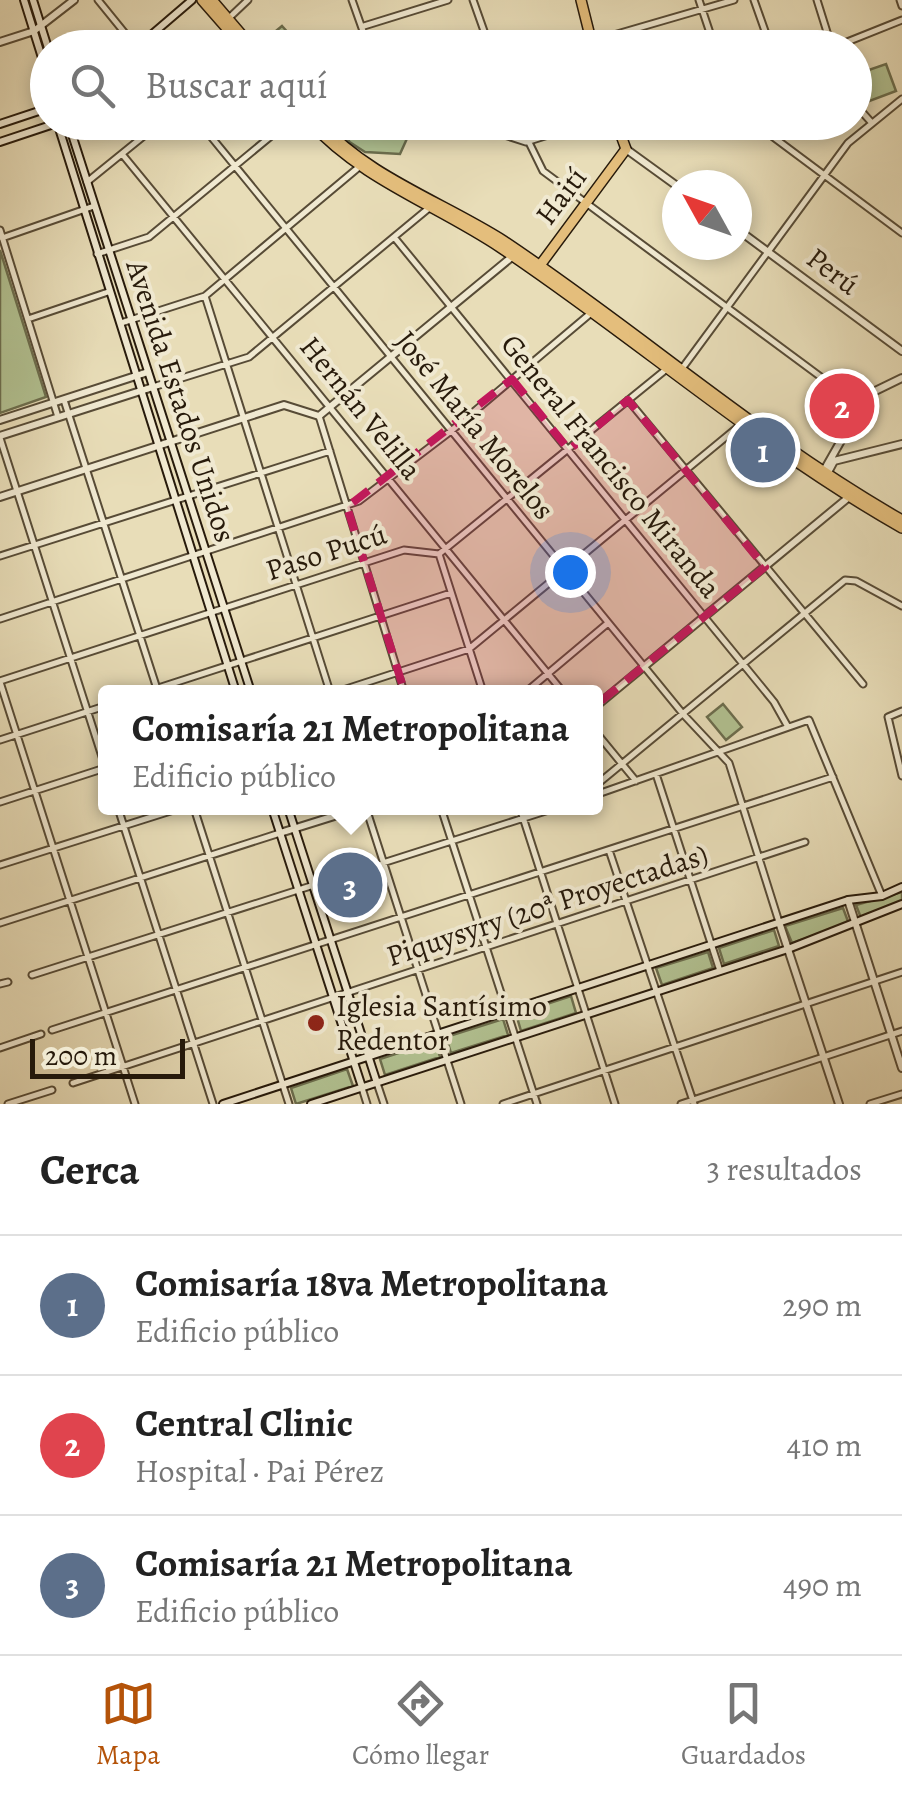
<!DOCTYPE html>
<html lang="es">
<head>
<meta charset="utf-8">
<style>
  :root { --surface:#fff; --page:#f2f2f2; --text:#222; --muted:#767676; --line:#e0e0e0; --accent:#b45309 }
  body { margin:0; font-family:Alegreya,serif; background:var(--page); color:var(--text) }
  .compass { position:absolute; left:662px; top:170px; width:90px; height:90px; border-radius:50%; background:var(--surface); box-shadow:0 5px 15px #0003; rotate:310deg }
  .scale { position:absolute; left:30px; bottom:25px; width:155px; box-sizing:border-box; padding-left:10px; border:5px solid #271a0b; border-top:0; font-size:28px; line-height:35px; white-space:nowrap; color:#271a0b; -webkit-text-stroke:8px #f0e9d1; paint-order:stroke }
  .you { position:absolute; left:570px; top:572px; width:35px; height:35px; margin:-25px; border:8px solid #fff; border-radius:50%; background:#1a73e8; box-shadow:0 0 0 15px #1a73e833 }
  .badge { display:grid; place-items:center; width:65px; height:65px; border-radius:50%; background:var(--accent); color:#fff; font-size:32px; font-weight:700 }
  .pin { position:absolute; translate:-50% -50%; border:5px solid #fff; box-shadow:0 2px 10px #0006 }
  .popup { position:absolute; left:98px; top:685px; width:505px; height:130px; box-sizing:border-box; display:grid; place-content:center; border-radius:10px; background:var(--surface); filter:drop-shadow(0 2px 8px #0005); font-size:32px; white-space:nowrap; color:var(--muted) }
  .popup b { font-size:38px; color:var(--text) }
  .popup::after { content:''; position:absolute; left:50%; top:100%; margin-left:-20px; border:20px solid transparent; border-top-color:var(--surface) }
  .list { margin:0; padding:0; list-style:none }
  h2 { display:flex; justify-content:space-between; align-items:center; height:130px; margin:0; padding:0 40px; font-size:42px }
  h2 small { font-size:32px; font-weight:400; color:var(--muted) }
  .list li { display:grid; grid-template-columns:65px 1fr auto; gap:30px; align-items:center; box-sizing:border-box; height:140px; padding:0 40px; border-top:2px solid var(--line) }
  .list b { display:block; font-size:38px; white-space:nowrap }
  .list p { margin:0; font-size:32px; white-space:nowrap; color:var(--muted) }
  .list em { font-size:32px; font-style:normal; color:var(--muted) }
  .icon { flex:none; width:55px; height:55px; fill:none; stroke:currentColor; stroke-width:2; stroke-linecap:round; stroke-linejoin:round }
  .map { position:relative; flex:none; width:902px; height:1104px; overflow:hidden }
  .search { position:absolute; background:var(--surface); box-shadow:0 5px 15px #0003; left:30px; right:30px; top:30px; height:110px; display:flex; align-items:center; gap:25px; box-sizing:border-box; padding:0 35px; border-radius:55px; color:var(--muted); font-size:38px }
  .sheet { height:550px; background:var(--surface) }
  nav { display:flex; justify-content:space-around; align-items:center; box-sizing:border-box; height:140px; border-top:2px solid var(--line); background:var(--surface); font-size:28px; color:var(--muted) }
  nav a { display:grid; justify-items:center; gap:5px }
  nav .on { color:var(--accent) }
  .map>svg:first-child { display:block }
  .green { fill:#b2c292; stroke:#6c6e4e; stroke-width:2.5 }
  .lines { fill:none; stroke-linecap:round; stroke-linejoin:round }
  .minor-casing { stroke:#574b36; stroke-width:9 }
  .tertiary-casing { stroke:#574b36; stroke-width:10 }
  .secondary-casing { stroke:#271a0b; stroke-width:10 }
  .primary-casing { stroke:#271a0b; stroke-width:12 }
  .minor { stroke:#f0e9d1; stroke-width:5 }
  .tertiary { stroke:#f0e9d1; stroke-width:6 }
  .secondary { stroke:#f0e9d1; stroke-width:6 }
  .primary { stroke:#e4be7c; stroke-width:9 }
  .marked { fill:#c2185b; fill-opacity:0.2; stroke:#c2185b; stroke-width:8; stroke-dasharray:20 12; stroke-linejoin:round }
  .poi-dot { fill:#8f2418; stroke:#f0e9d1; stroke-width:4 }
  .labels { text-anchor:middle; stroke-width:8; stroke-linejoin:round; paint-order:stroke }
  .street-label { font-size:30px; fill:#271a0b; stroke:#f0e9d1 }
  .poi-label { font-size:30px; fill:#271a0b; stroke:#f0e9d1; text-anchor:start }
</style>
</head>
<body>
<div class="map">
<svg width="902" height="1104" viewBox="0 0 902 1104">
  <rect width="100%" height="100%" fill="#e8ddb8"/>
  <filter id="stains"><feTurbulence type="fractalNoise" baseFrequency=".002" numOctaves="4"/><feColorMatrix values="0 0 0 0 .2 0 0 0 0 .09 0 0 0 0 .02 0 0 0 .5 -.17"/></filter>
  <radialGradient id="worn" r=".72"><stop offset=".6" stop-color="#630" stop-opacity="0"/><stop offset="1" stop-color="#630" stop-opacity=".3"/></radialGradient>
  <!-- green -->
  <path class="green" d="M282,26L301,47H262L259,45Z
    M886,64L896,91L867,102L857,74Z
    M364,123V122L414,123L400,154L365,152L348,141Z
    M0,250L46,397L0,413Z
    M723,704L742,727L726,740L707,717Z
    M902,892V901L861,918L856,905Z
    M843,908L849,924L792,943L785,926Z
    M774,930L779,946L724,964L719,948Z
    M708,952L713,968L662,985L656,968Z
    M571,996L576,1013L521,1031L516,1014Z
    M503,1019L508,1035L451,1053L446,1037Z
    M435,1041L440,1057L385,1075L380,1059Z
    M347,1069L353,1086L296,1104L291,1088Z"/>
  <g class="lines">
    <defs>
      <path id="minor" d="M98,0L137,48
        M352,0L369,48
        M473,0L490,48
        M699,0L715,48
        M754,0L771,48
        M817,0L832,48
        M900,0L902,6
        M229,18L248,0
        M364,26L448,0
        M569,48L734,0
        M832,48L902,20
        M854,103L871,122
        M199,122L683,714L729,763L779,922
        M464,122L526,142L589,122
        M519,122L543,171L860,406
        M753,122L902,233
        M337,139L355,122
        M122,154L563,692
        M87,182L161,122
        M0,230L58,417
        M394,237L774,702L788,727
        M2,238L94,206
        M97,254L149,237L288,122
        M205,296L330,692
        M28,319L108,292
        M121,323L205,296L359,167
        M681,370L848,143L902,99
        M153,387L249,357L429,208
        M64,400L158,692
        M628,400L863,684
        M319,416L404,692
        M0,438L105,766
        M439,554L483,692
        M0,556L330,451
        M0,619L359,501L451,431L591,313
        M0,681L404,550L439,554L669,367
        M0,682L135,1104
        M146,692L451,593
        M337,692L469,649L744,422
        M526,692L608,623
        M902,711L888,717L902,776
        M595,731L636,781
        M0,740L105,706
        M656,774L720,971
        M595,786L845,580L856,581L902,606
        M595,795L809,720L882,896
        M0,802L105,768
        M118,808L213,1104
        M194,808L289,1104
        M366,808L461,1104
        M441,808L537,1104
        M520,808L615,1104
        M609,850L694,1104
        M0,865L180,808
        M0,923L280,833
        M32,975L555,808
        M0,984L8,982
        M52,1030L833,777
        M0,1048L41,1034
        M73,1083L805,842
        M377,1083L384,1104
        M362,1088L367,1104
        M8,1104L52,1090
        M503,1104L902,972
        M681,1104L902,1031
        M870,1104L902,1094"/>
      <path id="tertiary" d="M0,42L34,31L74,0
        M626,149L677,186
        M737,229L902,351
        M0,420L148,372
        M0,436L153,387
        M822,474L867,395L902,378
        M826,476L834,461L902,444
        M0,497L284,405L319,416L513,256
        M595,707L849,497
        M280,833L360,808
        M848,900L902,1068
        M779,922L839,1104"/>
      <path id="secondary" d="M24,0L48,77
        M33,0L48,48
        M136,48L192,0
        M57,122L236,692
        M68,122L251,692
        M0,124L48,108
        M0,142L60,122
        M272,808L362,1087
        M288,808L377,1083
        M223,1104L848,900L882,896L902,887
        M311,1104L788,949L902,904"/>
      <path id="primary" d="M202,0L244,48
        M212,0L253,48
        M581,0L593,48
        M310,122C362,180 437,205 501,248C637,339 759,447 902,528
        M319,122C368,177 443,202 504,241C639,331 760,439 902,520
        M538,268L626,149L616,122"/>
    </defs>
    <!-- minor casing -->
    <use href="#minor" class="minor-casing"/>
    <!-- tertiary casing -->
    <use href="#tertiary" class="tertiary-casing"/>
    <!-- secondary casing -->
    <use href="#secondary" class="secondary-casing"/>
    <!-- primary casing -->
    <use href="#primary" class="primary-casing"/>
    <!-- minor -->
    <use href="#minor" class="minor"/>
    <!-- tertiary -->
    <use href="#tertiary" class="tertiary"/>
    <!-- secondary -->
    <use href="#secondary" class="secondary"/>
    <!-- primary -->
    <use href="#primary" class="primary"/>
  </g>
  <!-- marked area -->
  <path class="marked" d="M512,379L569,450L628,400L765,567L540,751L506,763L488,707L417,732L347,507Z"/>
  <!-- markers -->
  <circle class="poi-dot" cx="316" cy="1023" r="10"/>
  <g class="labels">
    <!-- street labels -->
    <g class="street-label">
      <text transform="translate(561 196) rotate(-53)" y="10">Haití</text>
      <text transform="translate(833 271) rotate(37)" y="10">Perú</text>
      <text transform="translate(181 401) rotate(72)" y="10">Avenida Estados Unidos</text>
      <text transform="translate(361 408) rotate(51)" y="10">Hernán Velilla</text>
      <text transform="translate(475 425) rotate(51)" y="10">José María Morelos</text>
      <text transform="translate(611 466) rotate(51)" y="10">General Francisco Miranda</text>
      <text transform="translate(326 552) rotate(-18)" y="10">Paso Pucú</text>
      <text transform="translate(547 905) rotate(-18)" y="10">Piquysyry (20ª Proyectadas)</text>
    </g>
    <!-- poi labels -->
    <g class="poi-label">
      <text x="336" y="1016">Iglesia Santísimo<tspan x="336" dy="34">Redentor</tspan></text>
    </g>
  </g>
  <rect width="100%" height="100%" filter="url(#stains)"/>
  <rect width="100%" height="100%" fill="url(#worn)"/>
</svg>
<svg class="compass" viewBox="-18 -18 36 36"><path d="M0-13l5 13h-10z" fill="#e53935"/><path d="M0 13l5-13h-10z" fill="#767676"/></svg>
<div class="scale">200 m</div>
<div class="you"></div>
<div class="pin badge" style="left:763px;top:450px;background:#5c6f8a">1</div>
<div class="pin badge" style="left:842px;top:406px;background:#e0444e">2</div>
<div class="pin badge" style="left:350px;top:885px;background:#5c6f8a">3</div>
<div class="popup"><b>Comisaría 21 Metropolitana</b>Edificio público</div>
<div class="search"><svg class="icon" aria-label="search" viewBox="0 0 24 24"><circle cx="10" cy="10" r="6"/><path d="M15 15l6 6"/></svg>Buscar aquí</div>
</div>
<section class="sheet">
<h2>Cerca<small>3 resultados</small></h2>
<ul class="list">
<li><span class="badge" style="background:#5c6f8a">1</span><div><b>Comisaría 18va Metropolitana</b><p>Edificio público</p></div><em>290 m</em></li>
<li><span class="badge" style="background:#e0444e">2</span><div><b>Central Clinic</b><p>Hospital · Pai Pérez</p></div><em>410 m</em></li>
<li><span class="badge" style="background:#5c6f8a">3</span><div><b>Comisaría 21 Metropolitana</b><p>Edificio público</p></div><em>490 m</em></li>
</ul>
</section>
<nav>
<a class="on"><svg class="icon" aria-label="map" viewBox="0 0 24 24"><path d="M3 6l6-2 6 2 6-2v14l-6 2-6-2-6 2zM9 4v14M15 6v14"/></svg>Mapa</a>
<a><svg class="icon" aria-label="directions" viewBox="0 0 24 24"><path d="M12 3l9 9-9 9-9-9zM9 14v-3h6M13 9l2 2-2 2"/></svg>Cómo llegar</a>
<a><svg class="icon" aria-label="saved" viewBox="0 0 24 24"><path d="M7 4h10v16l-5-4-5 4z"/></svg>Guardados</a>
</nav>
</body>
</html>
